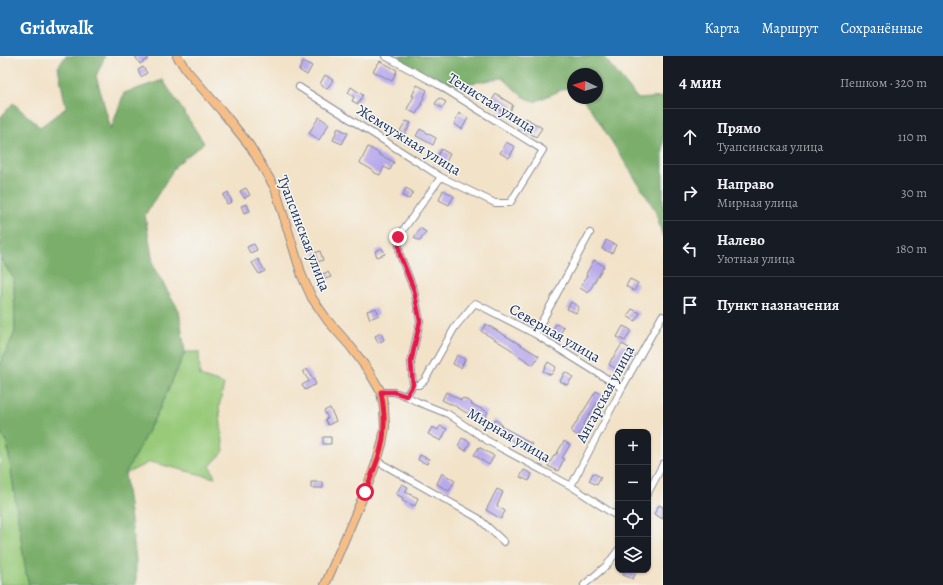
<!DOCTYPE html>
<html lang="ru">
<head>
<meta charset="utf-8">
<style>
  :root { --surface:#171b24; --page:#20242c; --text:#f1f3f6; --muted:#9ea1a6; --line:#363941; --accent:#1f6fb2 }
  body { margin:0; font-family:Alegreya,serif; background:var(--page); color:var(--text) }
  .controls { position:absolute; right:12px; bottom:12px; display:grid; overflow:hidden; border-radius:8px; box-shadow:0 1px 3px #0004 }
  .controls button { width:36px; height:36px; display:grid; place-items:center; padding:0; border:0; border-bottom:1px solid var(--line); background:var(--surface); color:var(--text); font:20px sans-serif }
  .compass { position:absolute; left:567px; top:12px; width:36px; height:36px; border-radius:50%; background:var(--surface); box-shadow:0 1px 3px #0004; rotate:274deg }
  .stop { position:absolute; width:12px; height:12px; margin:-9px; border:3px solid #e11d48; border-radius:50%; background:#fff }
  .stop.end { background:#e11d48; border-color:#fff; box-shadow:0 1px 4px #0008 }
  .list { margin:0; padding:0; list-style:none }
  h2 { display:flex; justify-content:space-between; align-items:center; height:52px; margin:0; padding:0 16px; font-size:17px }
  h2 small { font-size:13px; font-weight:400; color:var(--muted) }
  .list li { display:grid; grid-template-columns:26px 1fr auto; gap:12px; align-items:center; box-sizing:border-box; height:56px; padding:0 16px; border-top:1px solid var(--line) }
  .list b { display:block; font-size:15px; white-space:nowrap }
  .list p { margin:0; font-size:13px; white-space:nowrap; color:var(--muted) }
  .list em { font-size:13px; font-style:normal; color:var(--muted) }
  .icon { flex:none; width:22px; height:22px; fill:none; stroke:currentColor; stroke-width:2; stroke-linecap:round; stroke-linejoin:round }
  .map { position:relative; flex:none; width:663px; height:529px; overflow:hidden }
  header { display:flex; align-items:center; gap:24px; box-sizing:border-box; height:56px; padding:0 20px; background:var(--accent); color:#fff }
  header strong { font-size:19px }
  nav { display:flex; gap:22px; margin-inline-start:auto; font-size:14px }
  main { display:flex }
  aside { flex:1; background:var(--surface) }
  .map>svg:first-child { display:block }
  .green { fill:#99ca7a; stroke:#5a7c6c }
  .forest { fill:#7aae6a; stroke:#4a6e64 }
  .building { fill:#b7a8eb }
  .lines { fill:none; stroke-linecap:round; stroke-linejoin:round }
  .minor-casing { stroke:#868892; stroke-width:8 }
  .major-casing { stroke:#868892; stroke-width:10 }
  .minor { stroke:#fff; stroke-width:6 }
  .major { stroke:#f6be87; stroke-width:8 }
  .route { stroke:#e11d48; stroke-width:5 }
  .labels { text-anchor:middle; stroke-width:3; stroke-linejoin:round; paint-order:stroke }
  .street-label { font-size:15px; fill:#1b2f5e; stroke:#f6f6f2 }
</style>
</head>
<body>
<header>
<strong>Gridwalk</strong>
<nav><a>Карта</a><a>Маршрут</a><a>Сохранённые</a></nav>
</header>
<main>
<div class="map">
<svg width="663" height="529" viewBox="0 0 663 529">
  <rect width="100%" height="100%" fill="#f6f6f2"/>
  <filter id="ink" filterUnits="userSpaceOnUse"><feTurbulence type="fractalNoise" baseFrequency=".025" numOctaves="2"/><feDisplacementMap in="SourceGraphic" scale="8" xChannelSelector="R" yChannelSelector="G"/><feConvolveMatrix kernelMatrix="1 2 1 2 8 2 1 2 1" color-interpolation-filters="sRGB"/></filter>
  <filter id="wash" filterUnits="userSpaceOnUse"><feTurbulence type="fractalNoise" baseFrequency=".012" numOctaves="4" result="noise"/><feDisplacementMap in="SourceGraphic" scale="16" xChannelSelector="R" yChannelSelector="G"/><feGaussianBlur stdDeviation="0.9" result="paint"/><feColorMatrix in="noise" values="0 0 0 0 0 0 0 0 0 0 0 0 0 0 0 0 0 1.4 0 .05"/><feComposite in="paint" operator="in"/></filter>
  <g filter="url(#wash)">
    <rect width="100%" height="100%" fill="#f2e2c7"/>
    <!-- green -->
    <path class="green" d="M1,204L14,223L15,276L0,309V206Z
      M185,296H199L200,320L224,328L219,351L224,395L210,410L215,422L150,406L125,418L160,352Z
      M0,376L7,386L26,517L29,529H0Z"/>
    <!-- forest -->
    <path class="forest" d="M66,0H105L96,20L111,73L124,37L163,24L204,87L176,109L145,159L154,212L179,254L185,296L160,352L125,418L136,504V529H29L26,517L7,386L0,376V309L15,276L14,223L2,204L0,205V62L13,47L40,71L66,52L58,11Z
      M393,0H603L638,43L663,41V181L655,154L593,56L582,42H597V18H573V29L534,46L521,39L503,22L446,31Z"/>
    <g id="blocks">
      <!-- building -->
      <path class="building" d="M135,0H146L148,3L140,8Z
        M303,5L312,10L307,19L299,14Z
        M380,5L397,14L392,25L373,15Z
        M143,11L147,17L141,21L138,14Z
        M325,19L333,24L327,33L320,28Z
        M417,29L427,34L421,48H422L416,58L407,53L414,40H412Z
        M351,31L363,39L358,48L352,45L354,41L348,37Z
        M496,38L500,40V41L513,49L508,59L490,48Z
        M439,42L446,46L442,52L435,48Z
        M459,57L468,62L462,73L454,68Z
        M319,61L329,68L319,84L309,77Z
        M526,62L542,72L536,81L520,71Z
        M406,65L411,67L405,78L400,75Z
        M338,72L348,77L342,88L333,84Z
        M420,73L436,82L433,89L416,80Z
        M506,86L515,91L509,102L500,97Z
        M368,91L379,97L378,98L394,106L390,114L384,111L380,119L373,116L374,115L360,107Z
        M441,93L450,98L445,108L436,103Z
        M246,132L250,139L244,142L240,135Z
        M406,132L413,136L409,143L402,140Z
        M443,134L454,140L449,149L439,144Z
        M228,136L232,146L227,148L223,139Z
        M247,148L250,155L244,157L241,150Z
        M420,172L426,176L420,185L414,182Z
        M606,184L616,189L612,197L602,193Z
        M254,188L257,194L250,197L247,191Z
        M382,192L385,198L377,201L375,195Z
        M320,195L323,204L318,206L315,197Z
        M258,203L265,215L259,218L252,207Z
        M594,204L604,210L588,237L580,232L587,219L586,218Z
        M328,216L331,221L322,224L320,219Z
        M630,223L638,227L634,235L626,230Z
        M571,246L579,251L576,257L567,253Z
        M376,252L379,259L370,263L367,255Z
        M632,253L640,257L635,265L627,260Z
        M486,268L539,300L533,309L512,295V294L481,275Z
        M556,268L564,271L560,279L552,275Z
        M623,270L631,274L625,285L617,281Z
        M381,277L384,284L378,287L375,280Z
        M622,288L629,292L617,313L609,309L612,302H613Z
        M457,299L465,303L461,312L453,308Z
        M548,306L556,311L551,319L543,315Z
        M307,313L316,328L305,334L302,329L309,325L303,316Z
        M565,316L573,321L567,329L560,325Z
        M596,335L603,339L600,345H598L583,369L584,370L578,380L571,375Z
        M446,336L461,344L463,342L472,347L471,348L488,356L483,365L465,356L450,347V348L442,344Z
        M330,352L336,365L328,369L325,363L328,362L324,355Z
        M495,363L502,369L501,370L523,382V383L532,388L527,396L519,391L520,389L502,379L490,371Z
        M440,370L447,373L441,385L428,378L432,371L438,374Z
        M323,381H331V388H323Z
        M462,382L470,386L466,395L458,390Z
        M564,385L570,389L562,402L564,403L558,415L548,410L555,398L556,399Z
        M479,391L494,400L489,409L474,399Z
        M420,399L429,403L427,408L418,404Z
        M524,414L532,418L529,425L520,421Z
        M442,417L455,425L449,435L437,428Z
        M593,417L601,421L597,429L589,425Z
        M311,426H323V432H311Z
        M402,428L408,431L405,436L418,442L415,450L402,445L403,442L396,438Z
        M497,433L503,436L497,450L505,455L501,463L486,454Z
        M659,449L663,451V463L654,458Z
        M625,514H637L633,523L623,519Z"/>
    </g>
  </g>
  <g filter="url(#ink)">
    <use href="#blocks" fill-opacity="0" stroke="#868892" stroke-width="1"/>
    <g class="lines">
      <defs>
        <path id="minor" d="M299,31L410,101L441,121L495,147H510L543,94L437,28L385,0
          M535,278L590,177
          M413,329H419L425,324L455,271L475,247L535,278L622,332
          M381,336H394L406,340L418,346L448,358L488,385L571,430L618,461
          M406,340L413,329L411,306L420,265L414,234L400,199L398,181L441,121
          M377,405L478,462L504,486
          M571,430L622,332L662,260
          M648,437L663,408
          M584,529L607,509L618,494"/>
        <path id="major" d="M177,0L187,15L221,54L250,90L275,132L302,220L312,242L328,265L351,291L368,314L381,336L384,352L385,371L382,388L377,405L365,436L325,529"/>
      </defs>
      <!-- minor casing -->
      <use href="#minor" class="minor-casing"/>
      <!-- major casing -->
      <use href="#major" class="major-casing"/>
      <!-- minor -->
      <use href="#minor" class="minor"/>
      <!-- major -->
      <use href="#major" class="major"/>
    </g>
  </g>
  <g class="lines" filter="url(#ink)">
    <!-- route -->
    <path class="route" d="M365,436C373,415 384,393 384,370C385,358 383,347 381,336H394L406,340L413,329L411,306L420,265L414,234L400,199L398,181"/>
  </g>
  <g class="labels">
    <!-- street labels -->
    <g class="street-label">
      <text transform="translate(492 47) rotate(32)" y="5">Тенистая улица</text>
      <text transform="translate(409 84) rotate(32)" y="5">Жемчужная улица</text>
      <text transform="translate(304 177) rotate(69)" y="5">Туапсинская улица</text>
      <text transform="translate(555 277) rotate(30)" y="5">Северная улица</text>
      <text transform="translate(605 338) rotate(-62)" y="5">Ангарская улица</text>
      <text transform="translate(509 379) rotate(30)" y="5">Мирная улица</text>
    </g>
  </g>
</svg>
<div class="controls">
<button>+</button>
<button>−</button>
<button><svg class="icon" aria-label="locate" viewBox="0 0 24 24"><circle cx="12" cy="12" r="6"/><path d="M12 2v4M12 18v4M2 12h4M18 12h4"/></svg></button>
<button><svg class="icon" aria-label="layers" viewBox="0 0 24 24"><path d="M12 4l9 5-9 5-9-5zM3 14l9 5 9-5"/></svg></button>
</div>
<svg class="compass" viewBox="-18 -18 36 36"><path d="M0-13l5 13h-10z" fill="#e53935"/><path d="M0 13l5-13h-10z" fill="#9ea1a6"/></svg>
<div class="stop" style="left:365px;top:436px"></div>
<div class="stop end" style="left:398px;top:181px"></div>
</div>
<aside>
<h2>4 мин<small>Пешком · 320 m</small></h2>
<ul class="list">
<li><svg class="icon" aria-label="ahead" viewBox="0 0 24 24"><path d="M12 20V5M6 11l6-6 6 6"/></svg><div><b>Прямо</b><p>Туапсинская улица</p></div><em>110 m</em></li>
<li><svg class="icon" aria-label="right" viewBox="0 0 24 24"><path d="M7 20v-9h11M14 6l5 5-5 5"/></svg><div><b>Направо</b><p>Мирная улица</p></div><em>30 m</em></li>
<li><svg class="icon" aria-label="left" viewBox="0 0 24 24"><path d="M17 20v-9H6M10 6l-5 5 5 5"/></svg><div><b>Налево</b><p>Уютная улица</p></div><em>180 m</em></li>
<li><svg class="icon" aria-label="arrive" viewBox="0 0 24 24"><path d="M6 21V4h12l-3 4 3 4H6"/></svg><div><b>Пункт назначения</b></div></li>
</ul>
</aside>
</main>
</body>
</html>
